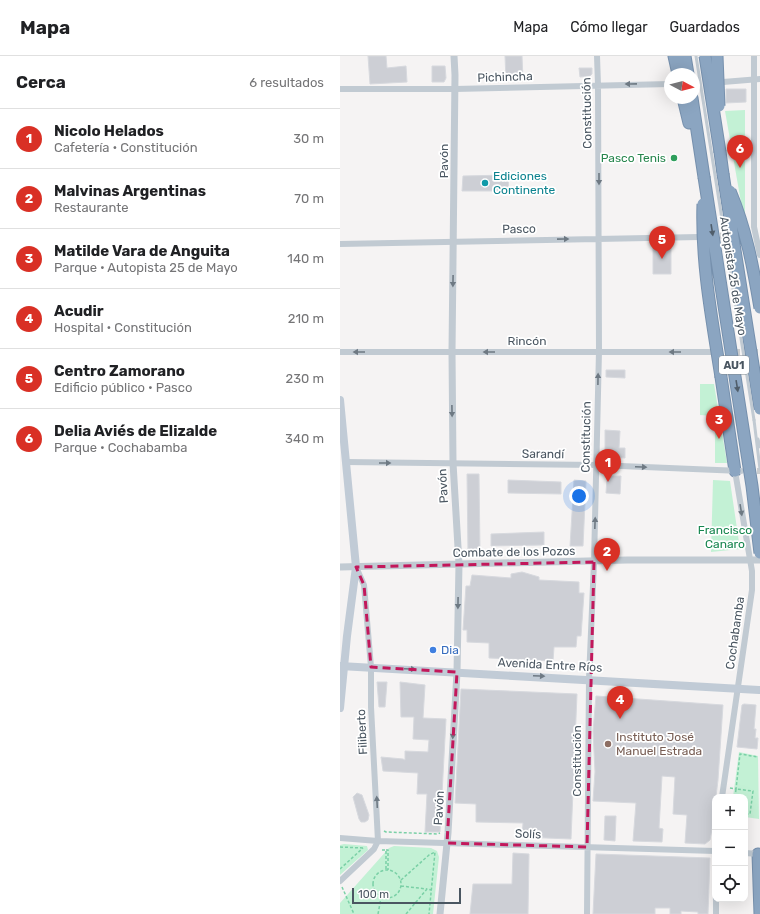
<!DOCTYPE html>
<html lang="es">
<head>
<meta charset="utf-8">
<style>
  :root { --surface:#fff; --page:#f2f2f2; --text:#202124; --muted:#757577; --line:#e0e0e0; --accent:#d93025 }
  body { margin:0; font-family:Rubik,sans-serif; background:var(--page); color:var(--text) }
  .controls { position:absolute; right:12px; bottom:12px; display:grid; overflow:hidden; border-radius:8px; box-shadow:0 4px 16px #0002 }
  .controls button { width:36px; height:36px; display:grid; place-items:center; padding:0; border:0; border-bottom:1px solid var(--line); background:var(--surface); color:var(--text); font:20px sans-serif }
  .compass { position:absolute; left:324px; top:12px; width:36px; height:36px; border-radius:50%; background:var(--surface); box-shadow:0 4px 16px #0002; rotate:97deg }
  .scale { position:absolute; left:12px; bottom:10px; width:109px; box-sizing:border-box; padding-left:4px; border:2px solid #4a5661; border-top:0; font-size:11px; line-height:14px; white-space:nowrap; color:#4a5661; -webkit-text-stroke:3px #fff; paint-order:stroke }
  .you { position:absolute; left:239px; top:440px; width:14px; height:14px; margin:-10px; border:3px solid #fff; border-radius:50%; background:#1a73e8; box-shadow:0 0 0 6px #1a73e833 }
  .badge { display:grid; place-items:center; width:26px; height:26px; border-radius:50%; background:var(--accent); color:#fff; font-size:13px; font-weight:700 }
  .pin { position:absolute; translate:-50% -33px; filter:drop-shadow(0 1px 2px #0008) }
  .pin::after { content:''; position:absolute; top:21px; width:14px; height:12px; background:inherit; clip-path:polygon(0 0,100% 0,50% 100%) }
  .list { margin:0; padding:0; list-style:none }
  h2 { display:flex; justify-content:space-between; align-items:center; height:52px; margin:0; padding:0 16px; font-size:17px }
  h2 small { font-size:13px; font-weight:400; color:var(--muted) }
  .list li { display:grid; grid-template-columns:26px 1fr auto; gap:12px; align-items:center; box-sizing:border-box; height:60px; padding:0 16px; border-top:1px solid var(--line) }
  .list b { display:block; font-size:15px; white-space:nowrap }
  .list p { margin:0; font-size:13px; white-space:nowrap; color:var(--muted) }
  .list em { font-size:13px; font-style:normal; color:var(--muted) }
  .icon { flex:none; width:22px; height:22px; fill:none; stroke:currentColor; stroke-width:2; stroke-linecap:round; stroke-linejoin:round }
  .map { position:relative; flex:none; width:420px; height:858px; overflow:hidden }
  header { display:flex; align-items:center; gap:24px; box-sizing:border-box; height:56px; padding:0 20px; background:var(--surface); border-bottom:1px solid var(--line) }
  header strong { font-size:19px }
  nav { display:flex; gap:22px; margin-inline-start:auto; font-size:14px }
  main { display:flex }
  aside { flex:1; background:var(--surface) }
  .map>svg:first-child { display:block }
  .green { fill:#c3f1d5 }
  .building { fill:#cdcfd5; stroke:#d7d9de }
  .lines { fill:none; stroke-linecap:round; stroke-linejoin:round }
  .minor-tunnel { stroke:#caccce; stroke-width:6; stroke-dasharray:6 3; stroke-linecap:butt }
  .motorway-casing { stroke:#7690ad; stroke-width:13 }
  .path { stroke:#7ad0a6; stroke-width:1.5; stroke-dasharray:3 2; stroke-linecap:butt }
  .service { stroke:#c1cad2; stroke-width:3 }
  .minor { stroke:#c1cad2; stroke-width:6 }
  .tertiary { stroke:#c1cad2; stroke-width:7 }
  .secondary { stroke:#c1cbd6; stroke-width:8 }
  .motorway { stroke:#8ba5c1; stroke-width:11 }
  .motorway-bridge-casing { stroke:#7690ad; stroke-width:13; stroke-linecap:butt }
  .service-bridge { stroke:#c1cad2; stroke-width:3 }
  .motorway-bridge { stroke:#8ba5c1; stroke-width:11 }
  .oneway { fill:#6e7983 }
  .oneway2 { fill:#505e6b }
  .oneway3 { fill:#6e7984 }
  .marked { fill:none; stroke:#c2185b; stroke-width:3; stroke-dasharray:8 5; stroke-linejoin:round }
  .leisure-dot { fill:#2e9e5b; stroke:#fff; stroke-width:1.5 }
  .culture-dot { fill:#0f9aa8; stroke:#fff; stroke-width:1.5 }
  .shop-dot { fill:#3f7fe0; stroke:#fff; stroke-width:1.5 }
  .education-dot { fill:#8d6e63; stroke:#fff; stroke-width:1.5 }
  .labels { text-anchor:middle; stroke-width:3.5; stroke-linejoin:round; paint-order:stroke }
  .shield { fill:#fff; stroke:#808990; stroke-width:1 }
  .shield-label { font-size:11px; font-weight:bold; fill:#4a5661 }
  .street-label { font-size:12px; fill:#4a5661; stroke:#fff }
  .leisure-label { font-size:12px; fill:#27864d; stroke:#fff; text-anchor:end }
  .culture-label { font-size:12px; fill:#0d838f; stroke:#fff; text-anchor:start }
  .park-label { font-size:12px; fill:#17864f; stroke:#fff }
  .shop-label { font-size:12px; fill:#366cbe; stroke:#fff; text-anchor:start }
  .education-label { font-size:12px; fill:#785e54; stroke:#fff; text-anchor:start }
</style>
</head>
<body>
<header>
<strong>Mapa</strong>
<nav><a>Mapa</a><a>Cómo llegar</a><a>Guardados</a></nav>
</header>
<main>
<aside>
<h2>Cerca<small>6 resultados</small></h2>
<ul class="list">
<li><span class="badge">1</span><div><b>Nicolo Helados</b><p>Cafetería · Constitución</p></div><em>30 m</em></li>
<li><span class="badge">2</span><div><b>Malvinas Argentinas</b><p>Restaurante</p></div><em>70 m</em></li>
<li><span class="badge">3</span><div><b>Matilde Vara de Anguita</b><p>Parque · Autopista 25 de Mayo</p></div><em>140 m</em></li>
<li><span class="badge">4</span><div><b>Acudir</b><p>Hospital · Constitución</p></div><em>210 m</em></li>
<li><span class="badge">5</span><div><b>Centro Zamorano</b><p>Edificio público · Pasco</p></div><em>230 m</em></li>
<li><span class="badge">6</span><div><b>Delia Aviés de Elizalde</b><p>Parque · Cochabamba</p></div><em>340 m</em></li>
</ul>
</aside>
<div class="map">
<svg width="420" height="858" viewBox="0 0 420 858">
  <rect width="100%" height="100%" fill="#f5f3f3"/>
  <!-- green -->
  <path class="green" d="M405,54V169L385,55Z
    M360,328H374L387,407H375V360L360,359Z
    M373,424L390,425L400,493L371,496Z
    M399,696L418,700L419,763L405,761V741H393Z
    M4,788L27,790L28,794L0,819V789Z
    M54,790L91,792L97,795L99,801L93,858H0V847L49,792Z"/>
  <!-- building -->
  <path class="building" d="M28,0H46L47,12L66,10L67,26L30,28Z
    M165,0H182L183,23L166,24Z
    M92,10H105L106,22L104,26H92Z
    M239,12H252V18L250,20L240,21Z
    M386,33H406V46L386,47Z
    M169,119L168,135H122L123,120Z
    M313,188H331V218H313Z
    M266,314H285V322L266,321Z
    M265,374L280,375L279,392H285V402L265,401Z
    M127,418H139L140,496L128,497Z
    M270,420H281L280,438L266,437L267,422Z
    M168,424L221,426V438L168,437Z
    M234,424L246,425L243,490H230Z
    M204,476V489L151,490V478Z
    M182,516L199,521V524L239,526V537H244L241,580H237L236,591H214L213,605L149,602V587L127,586V574H123L126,530H130L132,519L171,522V518Z
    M37,626H47L45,651H39Z
    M60,626L85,629L83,662L106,663L100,776H85L87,738H77L78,717L43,715L41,701L63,703L65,704V695L88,696L89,684L73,683L74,661H61Z
    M121,633L237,638L231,783L182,781L183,767L136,766V748L115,747Z
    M256,640L383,649L378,724L372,773L370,784L365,788L345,787L347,759L333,758L335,721L322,720L319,772L323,773L322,786L293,785L296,747L253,745L255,716L253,675Z
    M404,648L416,649L414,673H416L415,682H418L417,693L397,691L402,649Z
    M17,737L22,739L29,759L28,764L25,766H21L19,763L13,741Z
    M265,760H276L275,785L264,784Z
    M173,797L189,798L188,858H130L133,828H172Z
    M256,798L370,802L368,858H358V856L341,855V858H330V852H315V858H253Z"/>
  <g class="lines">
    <!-- minor-tunnel -->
    <path class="minor-tunnel" d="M354,27L372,26
      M371,180L407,179
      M376,296H420
      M408,415H420"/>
    <defs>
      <path id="motorway" d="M334,0L338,18
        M345,0L348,18
        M343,42L349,67
        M352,42L364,121
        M380,96L383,118
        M381,321L395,415
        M418,798L420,858"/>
    </defs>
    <!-- motorway casing -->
    <use href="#motorway" class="motorway-casing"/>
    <!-- path -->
    <path class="path" d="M390,732L396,733L400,698L418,701
      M395,741L396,733L413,735L410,758H405
      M44,775L46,776L98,778L100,777
      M0,791L23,792
      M42,794H46V814
      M46,794H48V814
      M0,813L23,792
      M33 828a14 14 0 1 1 28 0a14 14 0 1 1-28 0Z
      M61,824L89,799L95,796L89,858
      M61,830L87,833
      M2,831L14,858
      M38,858L41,842
      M66,858L87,833L91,834"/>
    <!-- service -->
    <path class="service" d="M414,364L420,413
      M418,383L420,391"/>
    <!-- minor -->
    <path class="minor" d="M414,0V171L420,199
      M383,26L420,23
      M0,33H115L330,28
      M0,188L359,181
      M0,296H374
      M6,406L257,409L401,415
      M382,741L412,534V515L395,415
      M0,782L38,785L375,795
      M405,797L419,798
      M0,825L34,793L38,785L31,651V611L24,529L16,511
      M247,858L249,623L254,506L259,295L258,29L257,0
      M376,858V843"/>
    <!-- tertiary -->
    <path class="tertiary" d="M0,511L287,504H420
      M100,858L108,777L117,616L119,508L113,407L112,296L115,19L114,0"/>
    <!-- secondary -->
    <path class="secondary" d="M0,344L16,511L7,580L0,652
      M0,610L419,634"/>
    <!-- motorway -->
    <use href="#motorway" class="motorway"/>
    <defs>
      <path id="motorway-bridge" d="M365,0L380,96
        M377,0L379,50
        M383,118L420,353
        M364,121L412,430L420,497
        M390,135C406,173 413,210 420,252
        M363,148C361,206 372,264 381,321"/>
    </defs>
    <!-- motorway-bridge casing -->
    <use href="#motorway-bridge" class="motorway-bridge-casing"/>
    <!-- service-bridge -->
    <path class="service-bridge" d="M356,0L414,364"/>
    <!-- motorway-bridge -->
    <use href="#motorway-bridge" class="motorway-bridge"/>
  </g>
  <!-- one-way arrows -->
  <defs><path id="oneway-solid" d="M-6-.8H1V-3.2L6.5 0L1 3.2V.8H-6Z"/></defs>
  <g class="oneway">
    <use href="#oneway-solid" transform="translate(291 28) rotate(179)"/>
    <use href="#oneway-solid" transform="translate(259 123) rotate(90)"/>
    <use href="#oneway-solid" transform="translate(223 183) rotate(-1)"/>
    <use href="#oneway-solid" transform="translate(113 225) rotate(91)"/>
    <use href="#oneway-solid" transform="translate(19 296) rotate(180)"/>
    <use href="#oneway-solid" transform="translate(149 296) rotate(180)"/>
    <use href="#oneway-solid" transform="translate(335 296) rotate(-180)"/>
    <use href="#oneway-solid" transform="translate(258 323) rotate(-89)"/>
    <use href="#oneway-solid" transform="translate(112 355) rotate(89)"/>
    <use href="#oneway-solid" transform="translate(45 407)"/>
    <use href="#oneway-solid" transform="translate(301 411) rotate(3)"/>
    <use href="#oneway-solid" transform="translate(401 454) rotate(81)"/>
    <use href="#oneway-solid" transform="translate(255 467) rotate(-88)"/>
    <use href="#oneway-solid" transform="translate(118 547) rotate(91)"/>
    <use href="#oneway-solid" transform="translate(113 677) rotate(93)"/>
    <use href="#oneway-solid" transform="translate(37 746) rotate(-93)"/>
  </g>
  <g class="oneway2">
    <use href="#oneway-solid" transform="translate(372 174) rotate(81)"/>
    <use href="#oneway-solid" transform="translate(397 330) rotate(81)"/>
  </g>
  <g class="oneway3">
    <use href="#oneway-solid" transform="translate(70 613) rotate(3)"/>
    <use href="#oneway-solid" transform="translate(199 620) rotate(3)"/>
  </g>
  <!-- marked area -->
  <path class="marked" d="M254,506L247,791L107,787L117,616L31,611L24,529L16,511Z"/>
  <!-- markers -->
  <circle class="leisure-dot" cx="334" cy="102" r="4"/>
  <circle class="culture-dot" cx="145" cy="127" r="4"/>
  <circle class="shop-dot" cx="93" cy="594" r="4"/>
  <circle class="education-dot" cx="268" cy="688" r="4"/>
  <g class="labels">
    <!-- shield labels -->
    <rect class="shield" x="379" y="300" width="30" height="18" rx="3"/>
    <g class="shield-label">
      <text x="394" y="313">AU1</text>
    </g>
    <!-- street labels -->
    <g class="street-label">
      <text transform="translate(165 21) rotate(-2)" y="4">Pichincha</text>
      <text transform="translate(247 57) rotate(-91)" y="4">Constitución</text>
      <text transform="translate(104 105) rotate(-90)" y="4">Pavón</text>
      <text transform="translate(179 173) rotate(-1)" y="4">Pasco</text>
      <text transform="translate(393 220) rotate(81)" y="4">Autopista 25 de Mayo</text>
      <text x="187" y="289">Rincón</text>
      <text transform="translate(246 381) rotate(-89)" y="4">Constitución</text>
      <text transform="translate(203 398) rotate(1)" y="4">Sarandí</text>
      <text transform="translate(103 430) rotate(-93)" y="4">Pavón</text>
      <text transform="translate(174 496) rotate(-1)" y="4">Combate de los Pozos</text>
      <text transform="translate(395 577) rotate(-82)" y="4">Cochabamba</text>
      <text transform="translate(210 609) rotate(3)" y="4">Avenida Entre Ríos</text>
      <text transform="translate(22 676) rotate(-93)" y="4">Filiberto</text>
      <text transform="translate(237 705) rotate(-90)" y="4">Constitución</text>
      <text transform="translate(99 752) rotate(-87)" y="4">Pavón</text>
      <text transform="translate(188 778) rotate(2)" y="4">Solís</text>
    </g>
    <!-- leisure labels -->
    <g class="leisure-label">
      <text x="326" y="106">Pasco Tenis</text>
    </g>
    <!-- culture labels -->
    <g class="culture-label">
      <text x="153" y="124">Ediciones<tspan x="153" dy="14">Continente</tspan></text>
    </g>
    <!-- park labels -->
    <g class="park-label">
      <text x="385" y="478">Francisco<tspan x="385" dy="14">Canaro</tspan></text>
    </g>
    <!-- shop labels -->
    <g class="shop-label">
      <text x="101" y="598">Dia</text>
    </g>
    <!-- education labels -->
    <g class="education-label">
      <text x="276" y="685">Instituto José<tspan x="276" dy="14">Manuel Estrada</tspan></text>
    </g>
  </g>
</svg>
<div class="controls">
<button>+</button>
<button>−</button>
<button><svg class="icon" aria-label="locate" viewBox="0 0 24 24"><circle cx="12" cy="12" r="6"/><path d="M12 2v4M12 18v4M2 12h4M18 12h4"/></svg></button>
</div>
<svg class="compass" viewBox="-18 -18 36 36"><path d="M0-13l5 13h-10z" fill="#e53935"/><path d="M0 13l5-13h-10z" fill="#757577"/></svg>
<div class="scale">100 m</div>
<div class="you"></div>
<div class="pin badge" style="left:268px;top:426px">1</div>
<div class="pin badge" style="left:267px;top:515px">2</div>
<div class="pin badge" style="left:379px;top:383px">3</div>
<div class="pin badge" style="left:280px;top:663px">4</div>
<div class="pin badge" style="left:322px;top:203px">5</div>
<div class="pin badge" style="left:400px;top:112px">6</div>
</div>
</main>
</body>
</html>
